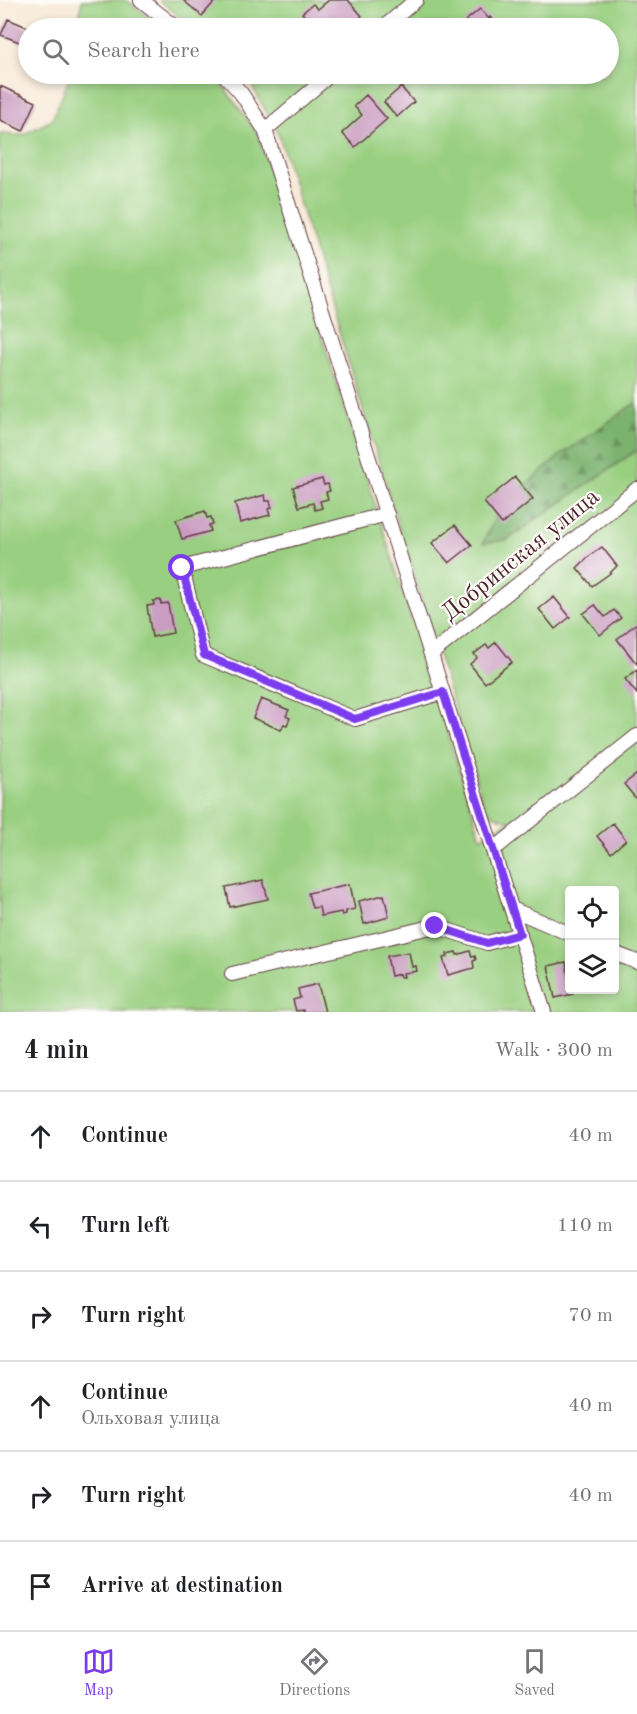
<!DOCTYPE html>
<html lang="en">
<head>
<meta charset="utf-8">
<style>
  :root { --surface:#fff; --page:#f2f2f2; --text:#202124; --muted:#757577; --line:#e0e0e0; --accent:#7c3aed }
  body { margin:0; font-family:"Old Standard TT",serif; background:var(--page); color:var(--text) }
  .controls { position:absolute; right:18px; bottom:18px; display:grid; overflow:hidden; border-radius:6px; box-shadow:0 3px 9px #0003 }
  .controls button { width:54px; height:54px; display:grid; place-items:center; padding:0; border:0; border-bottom:2px solid var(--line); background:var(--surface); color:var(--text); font:30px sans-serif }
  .stop { position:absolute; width:18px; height:18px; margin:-14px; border:4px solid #7c3aed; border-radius:50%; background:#fff }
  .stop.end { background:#7c3aed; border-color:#fff; box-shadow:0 2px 6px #0008 }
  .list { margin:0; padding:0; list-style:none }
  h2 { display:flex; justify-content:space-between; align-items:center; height:78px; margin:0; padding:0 24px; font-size:26px }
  h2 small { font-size:20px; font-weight:400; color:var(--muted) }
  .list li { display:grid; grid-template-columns:39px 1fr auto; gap:18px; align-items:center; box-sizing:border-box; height:90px; padding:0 24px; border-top:2px solid var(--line) }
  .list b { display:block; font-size:22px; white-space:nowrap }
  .list p { margin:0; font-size:20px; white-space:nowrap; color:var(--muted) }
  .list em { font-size:20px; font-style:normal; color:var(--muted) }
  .icon { flex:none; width:33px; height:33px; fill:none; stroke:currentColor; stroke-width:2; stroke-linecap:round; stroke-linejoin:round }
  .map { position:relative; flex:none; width:637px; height:1012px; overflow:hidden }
  .search { position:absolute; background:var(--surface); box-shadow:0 3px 9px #0003; left:18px; right:18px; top:18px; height:66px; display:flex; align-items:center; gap:15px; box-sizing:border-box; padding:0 21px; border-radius:33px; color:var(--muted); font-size:22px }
  .sheet { height:618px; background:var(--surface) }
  nav { display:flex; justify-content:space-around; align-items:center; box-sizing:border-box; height:84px; border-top:2px solid var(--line); background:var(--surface); font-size:16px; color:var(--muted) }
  nav a { display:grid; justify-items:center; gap:3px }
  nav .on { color:var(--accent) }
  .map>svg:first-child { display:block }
  .green { fill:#99cf80; stroke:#727756; stroke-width:1.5; fill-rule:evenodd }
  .forest { fill:url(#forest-firs); stroke:#62684c; stroke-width:1.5 }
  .building { fill:#ca9cc2 }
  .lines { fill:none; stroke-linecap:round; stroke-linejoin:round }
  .street-casing { stroke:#643d44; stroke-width:16 }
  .street { stroke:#fff; stroke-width:14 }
  .route { stroke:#7c3aed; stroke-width:8 }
  .labels { text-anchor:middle; stroke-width:4.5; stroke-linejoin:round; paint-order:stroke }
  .street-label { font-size:24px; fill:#4a1f2b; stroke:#fdfcf7 }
</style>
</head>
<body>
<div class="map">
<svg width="637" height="1012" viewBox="0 0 637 1012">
  <defs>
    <pattern id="forest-firs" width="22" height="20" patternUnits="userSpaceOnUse" patternTransform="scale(1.5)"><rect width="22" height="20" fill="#7ab26e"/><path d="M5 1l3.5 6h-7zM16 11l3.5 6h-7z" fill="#66905b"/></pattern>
  </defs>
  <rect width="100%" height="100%" fill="#fdfcf7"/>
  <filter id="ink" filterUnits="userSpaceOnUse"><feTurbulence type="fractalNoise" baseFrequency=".0167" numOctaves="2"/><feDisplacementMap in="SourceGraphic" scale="12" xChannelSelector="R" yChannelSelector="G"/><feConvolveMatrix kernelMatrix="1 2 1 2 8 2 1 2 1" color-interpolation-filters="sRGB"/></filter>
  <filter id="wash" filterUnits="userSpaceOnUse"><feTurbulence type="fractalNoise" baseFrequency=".008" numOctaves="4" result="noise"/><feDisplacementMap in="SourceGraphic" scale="24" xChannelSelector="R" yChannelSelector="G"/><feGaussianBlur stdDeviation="1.35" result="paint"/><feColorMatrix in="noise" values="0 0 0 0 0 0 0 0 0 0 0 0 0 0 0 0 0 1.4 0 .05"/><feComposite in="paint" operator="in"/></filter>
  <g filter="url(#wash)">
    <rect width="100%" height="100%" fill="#f7e8d5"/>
    <!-- green -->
    <path class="green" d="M82,0H126L164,28H78Z
      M159,0H637V402L561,455L507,540L637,450V1012H0V134L23,135L52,120L71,74H214L257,132L481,838L510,820C499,818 493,817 485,808L279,136L251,84L240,74H608V28H193ZM570,891H614V990H570Z"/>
    <!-- forest -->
    <path class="forest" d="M637,402V450L506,540L483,543L501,506L561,455Z"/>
    <g id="blocks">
      <!-- building -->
      <path class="building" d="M183,0H216L202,16Z
        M329,0H348L362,16L348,28H314L302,13L313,4L318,9Z
        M480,9L489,19L490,17L499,27L470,28L464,22Z
        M8,19L29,28L22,43L1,35Z
        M0,86L36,102L23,131L0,120Z
        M401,87L414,102L397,117L384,102Z
        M366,95L387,119L355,147L342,133L362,115L354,106Z
        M515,477L533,499L502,524L484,502Z
        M322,479L324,485L328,484L330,491L326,492L328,499L320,501L322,508L315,510L313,503L299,507L293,487Z
        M265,495L266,501H270L272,508L268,509L270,515L240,523L235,503Z
        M205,511L207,518L211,517L213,524L209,525L211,531L182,539L176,520Z
        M455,525L472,545L449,563L432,543Z
        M602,547L617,566L609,574L592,586L577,568L588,557Z
        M554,597L570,617L555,629L539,609Z
        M160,600L161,604L168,603L173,633L152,637L147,606L154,605L153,601Z
        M595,605L605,617L614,610L621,618L600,635L583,614Z
        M637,623V664L617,639Z
        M496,642L512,662L485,683L470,664L477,658L474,654L486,645L489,648Z
        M637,670V694L625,679Z
        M261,699L289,710L286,716L290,718L287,725L284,724L281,730L253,718Z
        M637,774V800L624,784Z
        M613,823L626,840L611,853L597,836Z
        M263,880L268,899L230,907L226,888Z
        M350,884L355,909L346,911V914L342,915L341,912L321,916L319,907L312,908L308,893Z
        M384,895L389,917L364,924L359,901Z
        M470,951L472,957L475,956L476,960L473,961L474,968L448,975L443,958L448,957L447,954L456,952L457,955Z
        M409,952L412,967L416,966L417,971L403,973L404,977H401L400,974L391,976L387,956Z
        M566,962L570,990H572L573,994L555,998L548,966Z
        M318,984L325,1012H303V1010L296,1011L293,1000L300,998L298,989Z"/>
    </g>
  </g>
  <g filter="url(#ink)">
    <use href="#blocks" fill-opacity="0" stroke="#643d44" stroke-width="1.5"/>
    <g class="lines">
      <defs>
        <path id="street" d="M141,0L177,28
          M383,28L416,0
          M224,74L241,93L265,130L544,1012
          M265,130L331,74
          M387,514L182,568L203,655L355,719L443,692
          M431,654L637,489
          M493,850L637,736
          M512,909L570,934
          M614,953L637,962
          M232,974L435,926L487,943L520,934"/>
      </defs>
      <!-- street casing -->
      <use href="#street" class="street-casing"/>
      <!-- street -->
      <use href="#street" class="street"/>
    </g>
  </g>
  <g class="lines" filter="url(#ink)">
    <!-- route -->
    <path class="route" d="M182,568L204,655L355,719L443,692L520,934L487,943L435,926"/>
  </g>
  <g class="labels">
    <!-- street labels -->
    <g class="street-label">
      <text transform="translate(520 554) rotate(-39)" y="8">Добринская улица</text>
    </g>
  </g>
</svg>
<div class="controls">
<button><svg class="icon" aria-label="locate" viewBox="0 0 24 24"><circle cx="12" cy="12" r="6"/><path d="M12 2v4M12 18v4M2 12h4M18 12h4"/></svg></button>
<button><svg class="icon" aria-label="layers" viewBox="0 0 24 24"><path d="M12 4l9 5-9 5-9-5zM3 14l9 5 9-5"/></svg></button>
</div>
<div class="stop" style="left:182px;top:568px"></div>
<div class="stop end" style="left:435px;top:926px"></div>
<div class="search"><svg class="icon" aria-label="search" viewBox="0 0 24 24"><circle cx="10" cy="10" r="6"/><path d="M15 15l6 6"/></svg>Search here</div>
</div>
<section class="sheet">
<h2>4 min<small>Walk · 300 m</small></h2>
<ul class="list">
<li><svg class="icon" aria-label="ahead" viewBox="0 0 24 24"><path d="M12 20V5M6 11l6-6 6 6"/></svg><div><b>Continue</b></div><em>40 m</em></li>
<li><svg class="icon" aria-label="left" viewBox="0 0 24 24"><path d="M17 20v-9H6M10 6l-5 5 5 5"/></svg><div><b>Turn left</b></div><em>110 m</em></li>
<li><svg class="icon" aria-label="right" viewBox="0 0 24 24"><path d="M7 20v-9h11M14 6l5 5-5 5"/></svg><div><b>Turn right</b></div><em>70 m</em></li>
<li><svg class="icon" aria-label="ahead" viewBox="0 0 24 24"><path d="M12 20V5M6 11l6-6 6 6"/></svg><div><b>Continue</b><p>Ольховая улица</p></div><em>40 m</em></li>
<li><svg class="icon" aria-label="right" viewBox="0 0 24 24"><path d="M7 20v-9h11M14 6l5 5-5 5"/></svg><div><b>Turn right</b></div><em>40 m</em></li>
<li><svg class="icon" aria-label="arrive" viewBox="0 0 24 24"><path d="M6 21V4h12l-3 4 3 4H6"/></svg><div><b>Arrive at destination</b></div></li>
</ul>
</section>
<nav>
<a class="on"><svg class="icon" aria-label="map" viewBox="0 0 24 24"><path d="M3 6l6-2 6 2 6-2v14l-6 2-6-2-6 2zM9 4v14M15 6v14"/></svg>Map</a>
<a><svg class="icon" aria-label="directions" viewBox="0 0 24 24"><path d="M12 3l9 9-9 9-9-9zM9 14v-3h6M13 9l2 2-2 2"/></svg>Directions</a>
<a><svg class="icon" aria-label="saved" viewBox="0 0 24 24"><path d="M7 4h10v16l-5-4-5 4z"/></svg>Saved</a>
</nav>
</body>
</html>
